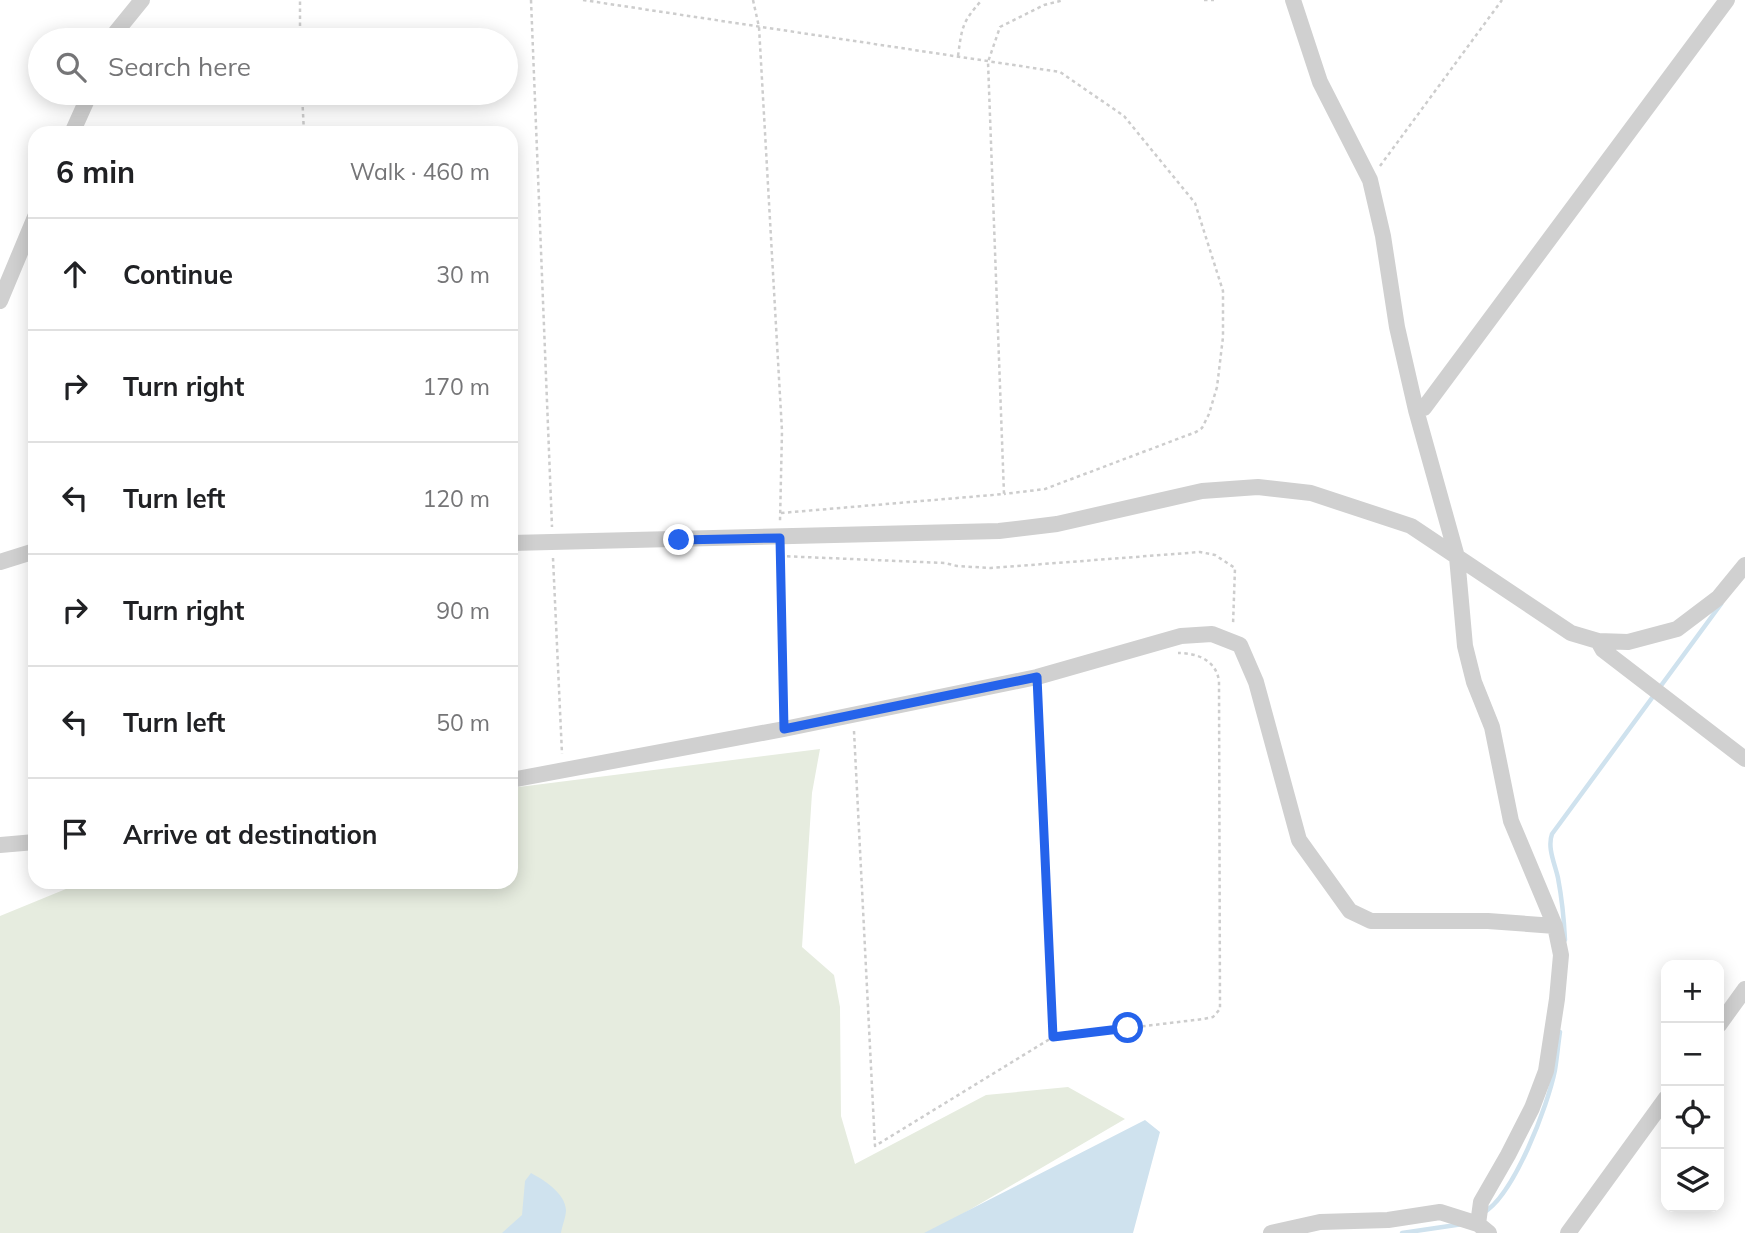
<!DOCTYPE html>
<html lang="en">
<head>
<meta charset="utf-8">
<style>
  :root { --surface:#fff; --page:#f2f2f2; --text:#202124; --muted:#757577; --line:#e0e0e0 }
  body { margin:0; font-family:Mulish,sans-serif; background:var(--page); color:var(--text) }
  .controls { position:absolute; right:21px; bottom:21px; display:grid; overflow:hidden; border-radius:14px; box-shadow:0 4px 18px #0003 }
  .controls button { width:63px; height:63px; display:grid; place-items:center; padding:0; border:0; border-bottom:2px solid var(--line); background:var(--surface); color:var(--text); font:35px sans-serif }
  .stop { position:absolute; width:21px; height:21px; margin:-16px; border:5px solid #2563eb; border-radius:50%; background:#fff }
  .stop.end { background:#2563eb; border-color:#fff; box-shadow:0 2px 7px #0008 }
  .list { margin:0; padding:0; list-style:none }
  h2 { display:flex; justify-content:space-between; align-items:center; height:91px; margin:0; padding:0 28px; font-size:30px }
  h2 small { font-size:23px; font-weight:400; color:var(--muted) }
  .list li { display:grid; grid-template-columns:46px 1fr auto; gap:21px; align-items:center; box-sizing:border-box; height:112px; padding:0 28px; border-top:2px solid var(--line) }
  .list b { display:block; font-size:26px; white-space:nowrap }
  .list em { font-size:23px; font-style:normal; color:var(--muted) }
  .icon { flex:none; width:38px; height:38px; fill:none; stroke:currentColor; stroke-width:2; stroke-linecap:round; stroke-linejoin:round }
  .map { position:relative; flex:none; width:1745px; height:1233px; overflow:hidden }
  .search { position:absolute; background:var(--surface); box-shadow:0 4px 18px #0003; left:28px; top:28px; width:490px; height:77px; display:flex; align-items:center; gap:18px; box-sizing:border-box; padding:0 24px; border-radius:38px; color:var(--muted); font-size:26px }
  .panel { position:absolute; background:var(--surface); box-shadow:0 4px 18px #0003; left:28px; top:126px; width:490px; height:763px; border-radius:21px }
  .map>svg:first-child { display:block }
  .green { fill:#e6ecdf }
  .water { fill:#cfe2ee }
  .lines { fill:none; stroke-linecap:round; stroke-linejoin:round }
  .stream { stroke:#cfe2ee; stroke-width:4.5 }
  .path { stroke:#cdcdcd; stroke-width:2.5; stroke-dasharray:3.5 3.5; stroke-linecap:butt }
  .minor { stroke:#d0d0d0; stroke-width:16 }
  .route { stroke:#2563eb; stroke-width:9 }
</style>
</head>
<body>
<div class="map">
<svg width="1745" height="1233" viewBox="0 0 1745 1233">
  <rect width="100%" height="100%" fill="#fff"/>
  <!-- green -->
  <path class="green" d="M820,749L812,793L802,947L834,975L840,1007L841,1116L855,1164L986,1095L1068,1087L1125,1119L930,1233H0V916L83,882H511V788Z"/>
  <!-- water -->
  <path class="water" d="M1145,1120L1160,1132L1133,1233H924Z
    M531,1173C544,1180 565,1193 566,1210C566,1217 562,1226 561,1233H502L522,1215L525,1181Z"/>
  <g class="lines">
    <!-- stream -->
    <path class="stream" d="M1565,940C1564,919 1562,899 1558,878C1555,864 1547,848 1552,834L1721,604
      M1483,1213C1514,1196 1548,1105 1555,1070C1557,1058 1558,1045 1560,1032
      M1402,1233L1463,1224"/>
    <!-- path -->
    <path class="path" d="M531,0L552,527
      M583,0L1060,72L1124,116L1195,203L1223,291V337L1217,387L1209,414L1202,428L1196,432L1045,489L1004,494
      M753,0L759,27L782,431L780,521
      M1204,0H1214
      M300,40V0
      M958,56C962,27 962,22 982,0
      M302,93L304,133
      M1380,166L1502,0
      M781,513L1004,494L988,62L1000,27L1044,5L1064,0
      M780,552L783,713
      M780,556L945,563L957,566L991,568L1200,552L1215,555L1235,568L1233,625
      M553,558L562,754
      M1037,691L1053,1037
      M854,731L875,1146L1053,1037L1203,1019L1213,1017L1220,1009L1219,681C1216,660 1197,653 1178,653"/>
    <!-- minor -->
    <path class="minor" d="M1293,0L1320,82L1370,180L1383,236L1397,327L1416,410L1457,557L1465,646L1474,682L1492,727L1511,821L1555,926L1561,955L1557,999L1546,1071L1532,1108L1508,1155L1481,1202L1478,1224
      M113,40L116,32L142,0
      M72,133L90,93
      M0,301L35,217
      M1416,410L1424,408L1727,0
      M511,543L999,531L1057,524L1202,491L1258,487L1311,493L1411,526L1571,633L1598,641L1628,642L1677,629L1718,598L1745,565
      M0,562L35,551
      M1598,641L1603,650L1745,759
      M511,780L784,729L1037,677L1181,636L1212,634L1240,645L1256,682L1299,840L1350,911L1371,921H1488L1555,926
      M0,845L35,842
      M1719,1025L1745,989
      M1271,1233L1320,1222L1388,1220L1440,1212L1478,1224L1489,1233
      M1568,1233L1666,1098"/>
  </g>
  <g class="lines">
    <!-- route -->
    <path class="route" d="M679,540L780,538L784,729L1037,677L1053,1037L1128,1028"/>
  </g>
</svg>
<div class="controls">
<button>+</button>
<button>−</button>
<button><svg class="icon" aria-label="locate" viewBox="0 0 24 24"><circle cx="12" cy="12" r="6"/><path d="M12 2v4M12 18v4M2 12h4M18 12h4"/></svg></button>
<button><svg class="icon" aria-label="layers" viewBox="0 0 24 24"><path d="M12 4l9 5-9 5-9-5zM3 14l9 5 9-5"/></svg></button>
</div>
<div class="stop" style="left:1128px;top:1028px"></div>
<div class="stop end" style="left:679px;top:540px"></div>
<div class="search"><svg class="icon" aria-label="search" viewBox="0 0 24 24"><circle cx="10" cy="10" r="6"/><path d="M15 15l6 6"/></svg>Search here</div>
<section class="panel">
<h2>6 min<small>Walk · 460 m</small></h2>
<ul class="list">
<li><svg class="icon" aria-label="ahead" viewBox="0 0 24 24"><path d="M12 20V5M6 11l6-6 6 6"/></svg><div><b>Continue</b></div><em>30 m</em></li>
<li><svg class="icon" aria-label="right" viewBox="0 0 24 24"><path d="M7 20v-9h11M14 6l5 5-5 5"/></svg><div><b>Turn right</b></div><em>170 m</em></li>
<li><svg class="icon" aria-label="left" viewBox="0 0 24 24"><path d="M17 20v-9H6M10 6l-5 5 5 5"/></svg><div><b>Turn left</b></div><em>120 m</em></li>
<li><svg class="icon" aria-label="right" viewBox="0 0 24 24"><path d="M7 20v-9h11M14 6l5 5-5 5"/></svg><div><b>Turn right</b></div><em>90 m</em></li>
<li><svg class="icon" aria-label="left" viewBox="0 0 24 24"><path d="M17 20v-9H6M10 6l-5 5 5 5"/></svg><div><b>Turn left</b></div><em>50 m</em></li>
<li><svg class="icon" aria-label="arrive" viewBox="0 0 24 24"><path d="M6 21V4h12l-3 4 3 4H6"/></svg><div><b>Arrive at destination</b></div></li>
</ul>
</section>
</div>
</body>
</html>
